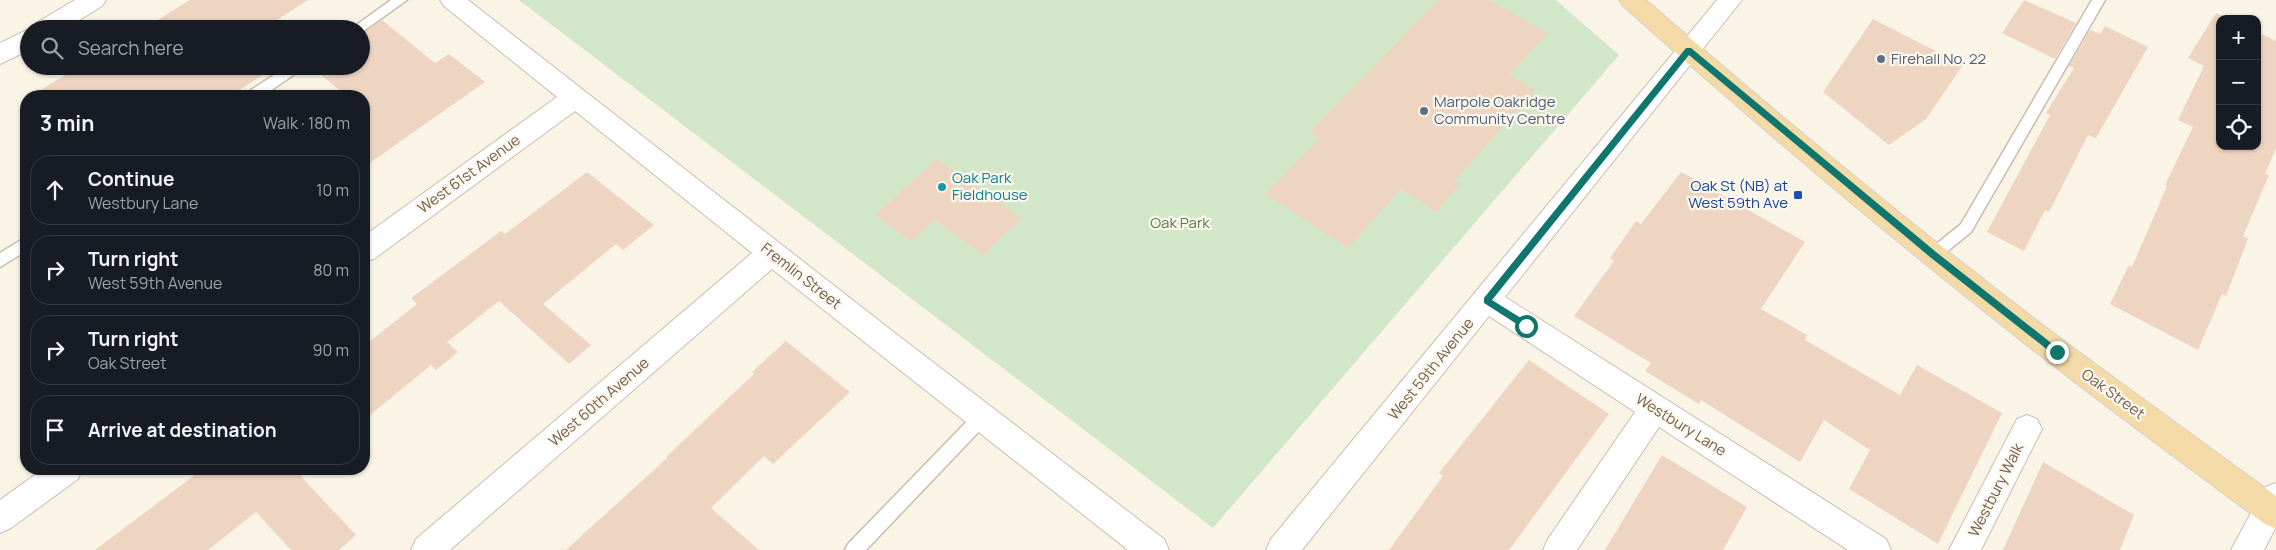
<!DOCTYPE html>
<html lang="en">
<head>
<meta charset="utf-8">
<style>
  :root { --surface:#171b24; --page:#20242c; --text:#f1f3f6; --muted:#9ea1a6; --line:#363941 }
  body { margin:0; font-family:Manrope,sans-serif; background:var(--page); color:var(--text) }
  .controls { position:absolute; right:15px; top:15px; display:grid; overflow:hidden; border-radius:10px; box-shadow:0 1px 4px #0004 }
  .controls button { width:45px; height:45px; display:grid; place-items:center; padding:0; border:0; border-bottom:1px solid var(--line); background:var(--surface); color:var(--text); font:25px sans-serif }
  .stop { position:absolute; width:15px; height:15px; margin:-11px; border:4px solid #0f766e; border-radius:50%; background:#fff }
  .stop.end { background:#0f766e; border-color:#fff; box-shadow:0 1px 5px #0008 }
  .list { margin:0; padding:0; list-style:none }
  h2 { display:flex; justify-content:space-between; align-items:center; height:65px; margin:0; padding:0 20px; font-size:21px }
  h2 small { font-size:16px; font-weight:400; color:var(--muted) }
  .list li { display:grid; grid-template-columns:32px 1fr auto; gap:15px; align-items:center; box-sizing:border-box; height:70px; margin:0 10px 10px; padding:0 10px; border:1px solid var(--line); border-radius:20px }
  .list b { display:block; font-size:19px; white-space:nowrap }
  .list p { margin:0; font-size:16px; white-space:nowrap; color:var(--muted) }
  .list em { font-size:16px; font-style:normal; color:var(--muted) }
  .icon { flex:none; width:28px; height:28px; fill:none; stroke:currentColor; stroke-width:2; stroke-linecap:round; stroke-linejoin:round }
  .map { position:relative; flex:none; width:2276px; height:550px; overflow:hidden }
  .search { position:absolute; background:var(--surface); box-shadow:0 1px 4px #0004; left:20px; top:20px; width:350px; height:55px; display:flex; align-items:center; gap:12px; box-sizing:border-box; padding:0 18px; border-radius:28px; color:var(--muted); font-size:19px }
  .panel { position:absolute; background:var(--surface); box-shadow:0 1px 4px #0004; left:20px; top:90px; width:350px; height:385px; border-radius:20px }
  .map>svg:first-child { display:block }
  .green { fill:#d2e7c7 }
  .building { fill:#eed5c1 }
  .lines { fill:none; stroke-linecap:round; stroke-linejoin:round }
  .service-casing { stroke:#ccbcae; stroke-width:3 }
  .minor-casing { stroke:#ccbcae; stroke-width:2 }
  .primary-casing { stroke:#d8d1cd; stroke-width:2 }
  .service { fill:#fff; fill-rule:evenodd }
  .minor { fill:#fff; fill-rule:evenodd }
  .primary { fill:#f3daa6; fill-rule:evenodd }
  .route { fill:#0f766e }
  .service-dot { fill:#5c6f8a; stroke:#fdf8ed; stroke-width:2 }
  .culture-dot { fill:#0f9aa8; stroke:#fdf8ed; stroke-width:2 }
  .transit-dot { fill:#1a4fb4; stroke:#fdf8ed; stroke-width:2 }
  .labels { text-anchor:middle; stroke-width:4.5; stroke-linejoin:round; paint-order:stroke }
  .service-label { font-size:15px; fill:#4e5e75; stroke:#fdf8ed; text-anchor:start }
  .street-label { font-size:15px; fill:#725c4e; stroke:#fdf8ed }
  .culture-label { font-size:15px; fill:#0d838f; stroke:#fdf8ed; text-anchor:start }
  .transit-label { font-size:15px; fill:#164399; stroke:#fdf8ed; text-anchor:end }
  .park-label { font-size:15px; fill:#567c4a; stroke:#fdf8ed }
</style>
</head>
<body>
<div class="map">
<svg width="2276" height="550" viewBox="0 0 2276 550">
  <rect width="100%" height="100%" fill="#faf4e7"/>
  <!-- green -->
  <path class="green" d="M519,0H1556L1619,55L1213,528Z"/>
  <!-- building -->
  <path class="building" d="M190,0H308L263,29H143Z
    M1438,0H1489L1548,33L1509,75L1535,90L1455,181L1460,184L1436,212L1401,189L1348,248L1265,194L1320,138L1310,132Z
    M2024,0L2076,23L2055,59L2002,33Z
    M2216,13L2229,19H2220V146H2257V32L2276,41V148L2265,174L2269,175L2243,236L2248,239L2226,296L2222,294L2198,350L2110,304L2129,265L2132,267L2167,186L2165,185L2193,127L2178,120L2204,66L2188,58Z
    M1873,19L1963,65L1926,119L1889,145L1823,92Z
    M382,20L435,63L449,54L485,82L364,167V96H346L311,66H361V34Z
    M2105,26L2148,47L2096,138L2088,135L2049,212L2045,210L2024,251L1987,232L2050,115L2046,113L2074,68L2069,66L2090,30L2100,34Z
    M80,66H277L230,96H31Z
    M937,159L1022,218L983,255L935,220L911,242L875,215Z
    M587,172L654,225L623,250L616,244L543,304L591,345L569,364L499,301L447,342L458,352L436,370L431,365L364,420V346L417,304L411,298L501,231L505,234Z
    M1681,172L1805,242L1761,309L1807,335L1805,340L1900,395L1917,365L2002,413L1938,544L1849,489L1870,450L1824,420L1800,462L1701,400L1699,404L1645,371L1651,363L1574,316L1614,261L1610,258L1636,221L1641,224Z
    M786,341L850,392L773,464L764,456L711,508L759,550H566L667,458L666,457L754,374L752,372Z
    M1529,360L1609,414L1509,550H1389L1443,476L1439,473Z
    M1662,455L1747,507L1723,550H1605Z
    M2043,462L2134,515L2120,550H2003Z
    M203,469H294L356,535L339,550H291L256,512L208,550H95Z"/>
  <g class="lines">
    <defs>
      <path id="service" d="M391,0H407L362,32L361,29H351Z
        M2092,0H2105L1971,232L1938,259L1933,261L1928,259L1926,255L1928,251L1961,224Z
        M288,66H306L263,96H246L248,92Z
        M26,237V251L0,267V253Z
        M982,410L988,412L990,417L988,422L866,550H845L848,544L976,412Z"/>
      <path id="minor" d="M75,0H106L102,6L65,29H33L36,23Z
        M440,0H468L891,330L1164,539L1169,550H1128L772,269L450,550H411L416,539L752,253L575,111L374,259L364,262V236L557,97L444,6Z
        M1717,0H1742L1505,297L1886,539L1891,550H1848L1659,427L1577,550H1543L1548,539L1635,412L1489,316L1302,550H1266L1271,539Z
        M29,29V50L0,64V43Z
        M2027,415L2037,419L2042,429L1981,550H1949L2017,419Z
        M43,469H82L78,479L11,528L0,533V500Z
        M2276,483V527L2264,550H2231L2265,487Z"/>
      <path id="primary" d="M1619,0H1646C1783,119 1923,235 2068,344C2137,395 2207,445 2276,496V529L2265,524C2192,470 2118,416 2046,360C1901,247 1760,128 1623,6Z"/>
    </defs>
    <!-- service casing -->
    <use href="#service" class="service-casing"/>
    <!-- minor casing -->
    <use href="#minor" class="minor-casing"/>
    <!-- primary casing -->
    <use href="#primary" class="primary-casing"/>
    <!-- service -->
    <use href="#service" class="service"/>
    <!-- minor -->
    <use href="#minor" class="minor"/>
    <!-- primary -->
    <use href="#primary" class="primary"/>
  </g>
  <!-- route -->
  <path class="route" d="M1686,48H1691L1936,252L2060,350V355H2054L1930,257L1689,55L1492,300L1529,323V328H1523L1484,303V298Z"/>
  <!-- markers -->
  <g class="service-dot">
    <circle cx="1881" cy="59" r="5"/>
    <circle cx="1424" cy="111" r="5"/>
  </g>
  <circle class="culture-dot" cx="942" cy="187" r="5"/>
  <rect class="transit-dot" x="1793" y="190" width="10" height="10" rx="2.5"/>
  <g class="labels">
    <!-- service labels -->
    <g class="service-label">
      <text x="1891" y="64">Firehall No. 22</text>
      <text x="1434" y="107">Marpole Oakridge<tspan x="1434" dy="17">Community Centre</tspan></text>
    </g>
    <!-- street labels -->
    <g class="street-label">
      <text transform="translate(469 174) rotate(-36)" y="5">West 61st Avenue</text>
      <text transform="translate(801 276) rotate(38)" y="5">Fremlin Street</text>
      <text transform="translate(1431 369) rotate(-51)" y="5">West 59th Avenue</text>
      <text transform="translate(2113 394) rotate(36)" y="5">Oak Street</text>
      <text transform="translate(599 402) rotate(-41)" y="5">West 60th Avenue</text>
      <text transform="translate(1681 425) rotate(32)" y="5">Westbury Lane</text>
      <text transform="translate(1996 490) rotate(-63)" y="5">Westbury Walk</text>
    </g>
    <!-- culture labels -->
    <g class="culture-label">
      <text x="952" y="183">Oak Park<tspan x="952" dy="17">Fieldhouse</tspan></text>
    </g>
    <!-- transit labels -->
    <g class="transit-label">
      <text x="1788" y="191">Oak St (NB) at<tspan x="1788" dy="17">West 59th Ave</tspan></text>
    </g>
    <!-- park labels -->
    <g class="park-label">
      <text x="1180" y="228">Oak Park</text>
    </g>
  </g>
</svg>
<div class="controls">
<button>+</button>
<button>−</button>
<button><svg class="icon" aria-label="locate" viewBox="0 0 24 24"><circle cx="12" cy="12" r="6"/><path d="M12 2v4M12 18v4M2 12h4M18 12h4"/></svg></button>
</div>
<div class="stop" style="left:1526px;top:326px"></div>
<div class="stop end" style="left:2057px;top:352px"></div>
<div class="search"><svg class="icon" aria-label="search" viewBox="0 0 24 24"><circle cx="10" cy="10" r="6"/><path d="M15 15l6 6"/></svg>Search here</div>
<section class="panel">
<h2>3 min<small>Walk · 180 m</small></h2>
<ul class="list">
<li><svg class="icon" aria-label="ahead" viewBox="0 0 24 24"><path d="M12 20V5M6 11l6-6 6 6"/></svg><div><b>Continue</b><p>Westbury Lane</p></div><em>10 m</em></li>
<li><svg class="icon" aria-label="right" viewBox="0 0 24 24"><path d="M7 20v-9h11M14 6l5 5-5 5"/></svg><div><b>Turn right</b><p>West 59th Avenue</p></div><em>80 m</em></li>
<li><svg class="icon" aria-label="right" viewBox="0 0 24 24"><path d="M7 20v-9h11M14 6l5 5-5 5"/></svg><div><b>Turn right</b><p>Oak Street</p></div><em>90 m</em></li>
<li><svg class="icon" aria-label="arrive" viewBox="0 0 24 24"><path d="M6 21V4h12l-3 4 3 4H6"/></svg><div><b>Arrive at destination</b></div></li>
</ul>
</section>
</div>
</body>
</html>
